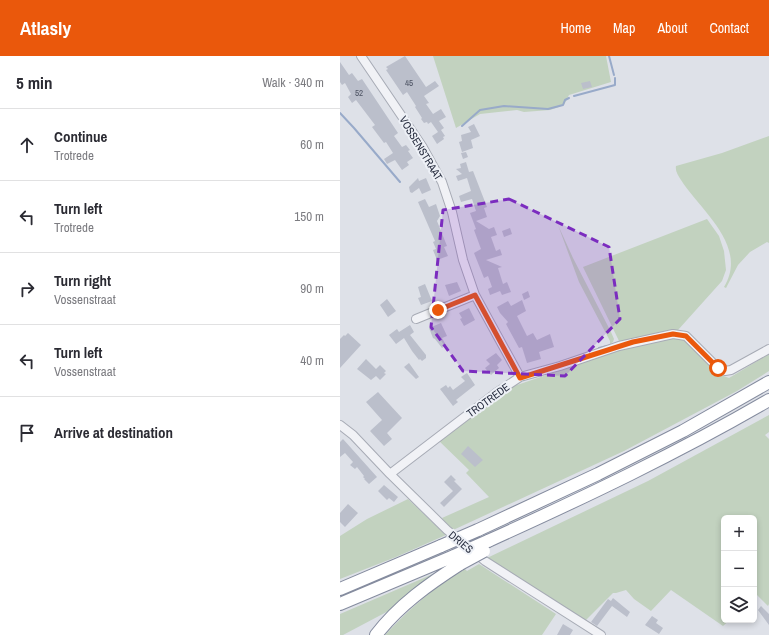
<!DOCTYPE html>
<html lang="en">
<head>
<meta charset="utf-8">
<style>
  :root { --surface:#fff; --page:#f2f2f3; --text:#2b2b33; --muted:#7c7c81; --line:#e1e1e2; --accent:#ea580c }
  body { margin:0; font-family:"Archivo Narrow",sans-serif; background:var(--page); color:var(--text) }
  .controls { position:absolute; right:12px; bottom:12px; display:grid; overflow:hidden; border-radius:6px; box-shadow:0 2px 6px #0003 }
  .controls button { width:36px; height:36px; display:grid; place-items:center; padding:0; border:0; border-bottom:1px solid var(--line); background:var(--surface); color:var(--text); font:20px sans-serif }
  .stop { position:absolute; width:12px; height:12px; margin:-9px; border:3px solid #ea580c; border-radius:50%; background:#fff }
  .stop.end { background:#ea580c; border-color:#fff; box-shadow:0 1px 4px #0008 }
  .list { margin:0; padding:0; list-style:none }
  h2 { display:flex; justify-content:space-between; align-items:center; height:52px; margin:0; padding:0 16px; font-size:17px }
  h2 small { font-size:13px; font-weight:400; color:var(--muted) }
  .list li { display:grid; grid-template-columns:26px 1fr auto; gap:12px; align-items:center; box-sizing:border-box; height:72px; padding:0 16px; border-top:1px solid var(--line) }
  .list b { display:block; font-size:15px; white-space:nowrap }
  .list p { margin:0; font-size:13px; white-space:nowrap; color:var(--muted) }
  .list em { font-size:13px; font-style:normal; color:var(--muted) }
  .icon { flex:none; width:22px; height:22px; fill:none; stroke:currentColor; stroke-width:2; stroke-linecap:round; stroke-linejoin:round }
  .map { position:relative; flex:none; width:429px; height:579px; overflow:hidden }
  header { display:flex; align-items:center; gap:24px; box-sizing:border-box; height:56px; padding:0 20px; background:var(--accent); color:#fff }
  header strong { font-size:19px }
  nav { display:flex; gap:22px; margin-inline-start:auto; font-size:14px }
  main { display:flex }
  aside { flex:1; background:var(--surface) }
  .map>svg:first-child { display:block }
  .green { fill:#c2d2bf }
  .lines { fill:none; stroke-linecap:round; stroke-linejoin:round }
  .stream { stroke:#98aac9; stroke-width:2 }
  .building { fill:#bbbfcb }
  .minor-casing { stroke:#a7abb5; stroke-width:10 }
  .highway-casing { stroke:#858c9f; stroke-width:14 }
  .minor { stroke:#f1f2f6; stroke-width:8 }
  .highway { stroke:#fff; stroke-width:12 }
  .highway-bridge-casing { stroke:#858c9f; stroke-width:14; stroke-linecap:butt }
  .highway-bridge { stroke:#fff; stroke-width:12 }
  .route { stroke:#ea580c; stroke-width:5 }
  .marked { fill:#7b2cbf; fill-opacity:0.2; stroke:#7b2cbf; stroke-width:3; stroke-dasharray:8 5; stroke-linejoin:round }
  .labels { text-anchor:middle; stroke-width:4; stroke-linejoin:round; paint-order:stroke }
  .number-label { font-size:9px; fill:#4c5262 }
  .street-label { font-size:11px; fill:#272d3f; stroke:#edf0f6 }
</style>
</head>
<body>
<header>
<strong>Atlasly</strong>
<nav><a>Home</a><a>Map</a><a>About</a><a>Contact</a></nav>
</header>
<main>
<aside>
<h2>5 min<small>Walk · 340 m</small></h2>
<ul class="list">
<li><svg class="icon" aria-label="ahead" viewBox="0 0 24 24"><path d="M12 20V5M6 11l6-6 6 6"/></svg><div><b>Continue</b><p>Trotrede</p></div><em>60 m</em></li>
<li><svg class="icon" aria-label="left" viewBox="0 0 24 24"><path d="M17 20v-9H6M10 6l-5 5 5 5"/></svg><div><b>Turn left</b><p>Trotrede</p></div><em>150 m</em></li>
<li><svg class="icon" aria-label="right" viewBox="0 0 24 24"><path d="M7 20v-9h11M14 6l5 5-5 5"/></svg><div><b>Turn right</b><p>Vossenstraat</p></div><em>90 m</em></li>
<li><svg class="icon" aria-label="left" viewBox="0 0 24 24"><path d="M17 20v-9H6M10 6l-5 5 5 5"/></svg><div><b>Turn left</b><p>Vossenstraat</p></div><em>40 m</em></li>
<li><svg class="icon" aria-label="arrive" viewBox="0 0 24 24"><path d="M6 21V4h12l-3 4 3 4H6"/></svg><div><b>Arrive at destination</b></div></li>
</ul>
</aside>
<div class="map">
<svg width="429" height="579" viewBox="0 0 429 579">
  <rect width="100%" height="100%" fill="#dee1e8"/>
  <!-- green -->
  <path class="green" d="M93,0H266L271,26L229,39L224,49L219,51L210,54L184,56L177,54L140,58L116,72Z
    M429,80V187L427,186L410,196L398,209L386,232L384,231C409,190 360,154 341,124C338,119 335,115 336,110L382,97Z
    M367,163L379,180L384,195L386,214L382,225L338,274L280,287L243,211Z
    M218,169L233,202L271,276L274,283L273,286L270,288V285L239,226Z
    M332,282L345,284L373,314L381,319L389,322L429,298V315L397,335L284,395L111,475L102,462L149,441L126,417L129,414L98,384L171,331L180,328L274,296Z
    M429,359V376L425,379L429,383V548L428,550L417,539L414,541V462H384V564H390L383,570L331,534L311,555L294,543L286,534L276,537H273L244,566L147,502L308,425Z
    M68,443L106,479L56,501L0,523V480L27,463Z
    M139,508L216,558L202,579H45C70,552 93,532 125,513L127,515Z
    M100,515L56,551L3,579H0V558Z"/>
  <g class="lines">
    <!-- stream -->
    <path class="stream" d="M269,0L274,19
      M234,40L275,29V22
      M0,57L14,72L60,126
      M122,70L140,54L164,50L208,53L223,49L225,44L229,42
      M259,292L267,290"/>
  </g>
  <!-- building -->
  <path class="building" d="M65,0L86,31L95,25L99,30L84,40L89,47L86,48L93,58L101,53L106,61L99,65L104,72L101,74L105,80L103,81L104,83L97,88L92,80L98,76L91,66L88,68L87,66L84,67L81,63L82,62L75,51L76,50L67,36L63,39L46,14L48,13L46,11Z
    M0,6L9,19L12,17L18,25L22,23L58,77L54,80L62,91L66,89L70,94L68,95L73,102L67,106L69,109L62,114L55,104L47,108L44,103L53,97L46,86L44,87L32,71L35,69L16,44L12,47L8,41L11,38L5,27L2,29L0,26Z
    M250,25L252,31L243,33L241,27Z
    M134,68L140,80L131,84L133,92L122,96L119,86L122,85L121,79L131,76L128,71Z
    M126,96L128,101L123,103L121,97Z
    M126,106L129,116L133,115L147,151L144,152L147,161L136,165L149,173L154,171L157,179L151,181L156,195L160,193L162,199L146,204L162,211L158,212L163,228L167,226L171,236L162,239L160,235L150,239L148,233L152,231L148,220L144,222L134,197L141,193L134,174L136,173L130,157L136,155L132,143L121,146L119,140L131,135L127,122L118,125L116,120L122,118L116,113L121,112L120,108Z
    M78,122L79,125L86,122L91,134L82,138L79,132L72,137L70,136L69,131Z
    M85,143L89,151L96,148L100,160L97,165L107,190L104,191L108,200L97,204L93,194L96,193L93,186L95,185L78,146Z
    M170,172L172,178L164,181L162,175Z
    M117,226L121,235L109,240L105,229Z
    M85,228L92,245L81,249L78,242L81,241L78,231Z
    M188,235L190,241L184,244L182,238Z
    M47,243L56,255L48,261L40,249Z
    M182,244L186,255L177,260L187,280L193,277L197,284L210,278L214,291L199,296L201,303L187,307L182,291L179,292L166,268L168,266L160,257L157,251L168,245L171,250Z
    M129,252L135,264L124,270L120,263L122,262L119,257Z
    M101,267L107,280L102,282L106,289L102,292L95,283L93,282L89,272Z
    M70,269L74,276L70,279L86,299V302L82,305L80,303L79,304L72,295L64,282L56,288L49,279L57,273L59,276Z
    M8,277L21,289L0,312V283L4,279L5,280Z
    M156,297L162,304L157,309L159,312L151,319L145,312L150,308L146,304Z
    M26,303L36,313L40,309L46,315L44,317L46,318L40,324L36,320L31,324L17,313Z
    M69,307L79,321L76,323L64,311Z
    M127,317L135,329L116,344L118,346L113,350L100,333L106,329L108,332L110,330L113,334L125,325L121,321Z
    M38,336L62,362L47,377L52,383L44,390L30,375L42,364L26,346Z
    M3,383L37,421L29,428L24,423H25L23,421L24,420L17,411L15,413L10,409L13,406L5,397L0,401V386Z
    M128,390L143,404L135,411L121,398Z
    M111,419L116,424L114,425L122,433L104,451L100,447L113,435L104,426Z
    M44,429L58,441L54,446L49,442L47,444L38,435Z
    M8,448L18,457L5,471L0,466V457Z
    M273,542L290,556L287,561L272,550L257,570L251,566L268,543L271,545Z
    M421,550L429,558V569L418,554Z
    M312,560L318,564L316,567L323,572L319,578L305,569Z
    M223,568L233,574L230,579H217Z"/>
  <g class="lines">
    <defs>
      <path id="minor" d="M21,0L82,90L102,126L112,156L123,204L135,239L180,321
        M76,263L135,239
        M0,369L13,379L50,418L107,474L145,505L261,579
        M50,418L156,337L180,321L220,310L279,290L333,278L346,280L378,312L385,315L391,314L429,293"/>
      <path id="highway" d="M138,474L258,418L343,375L429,326
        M148,485C243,442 338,397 429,344
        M0,533L101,490
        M0,548L114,500
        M36,579C59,549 89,528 120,508"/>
    </defs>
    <!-- minor casing -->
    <use href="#minor" class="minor-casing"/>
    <!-- highway casing -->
    <use href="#highway" class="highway-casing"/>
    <!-- minor -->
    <use href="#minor" class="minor"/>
    <!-- highway -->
    <use href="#highway" class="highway"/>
    <defs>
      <path id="highway-bridge" d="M101,490L138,474
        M114,500L148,485
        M120,508L144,495"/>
    </defs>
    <!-- highway-bridge casing -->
    <use href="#highway-bridge" class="highway-bridge-casing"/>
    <!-- highway-bridge -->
    <use href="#highway-bridge" class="highway-bridge"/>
  </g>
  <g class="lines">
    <!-- route -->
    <path class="route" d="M98,254L135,239L180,322L293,286L333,278L346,280L378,312"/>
  </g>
  <!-- marked area -->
  <path class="marked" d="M169,143L269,191L280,263L225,320L123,315L91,271L103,154Z"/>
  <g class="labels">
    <!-- number labels -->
    <g class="number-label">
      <text x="69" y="30">45</text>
      <text x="19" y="40">52</text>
    </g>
    <!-- street labels -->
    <g class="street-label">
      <text transform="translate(81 92) rotate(59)" y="4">VOSSENSTRAAT</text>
      <text transform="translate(148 344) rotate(-36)" y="4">TROTREDE</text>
      <text transform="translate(121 486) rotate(40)" y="4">DRIES</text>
    </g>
  </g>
</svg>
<div class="controls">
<button>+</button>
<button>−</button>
<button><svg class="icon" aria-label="layers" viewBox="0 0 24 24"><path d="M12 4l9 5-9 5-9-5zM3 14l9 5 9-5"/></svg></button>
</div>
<div class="stop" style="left:378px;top:312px"></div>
<div class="stop end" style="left:98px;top:254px"></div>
</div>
</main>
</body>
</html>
